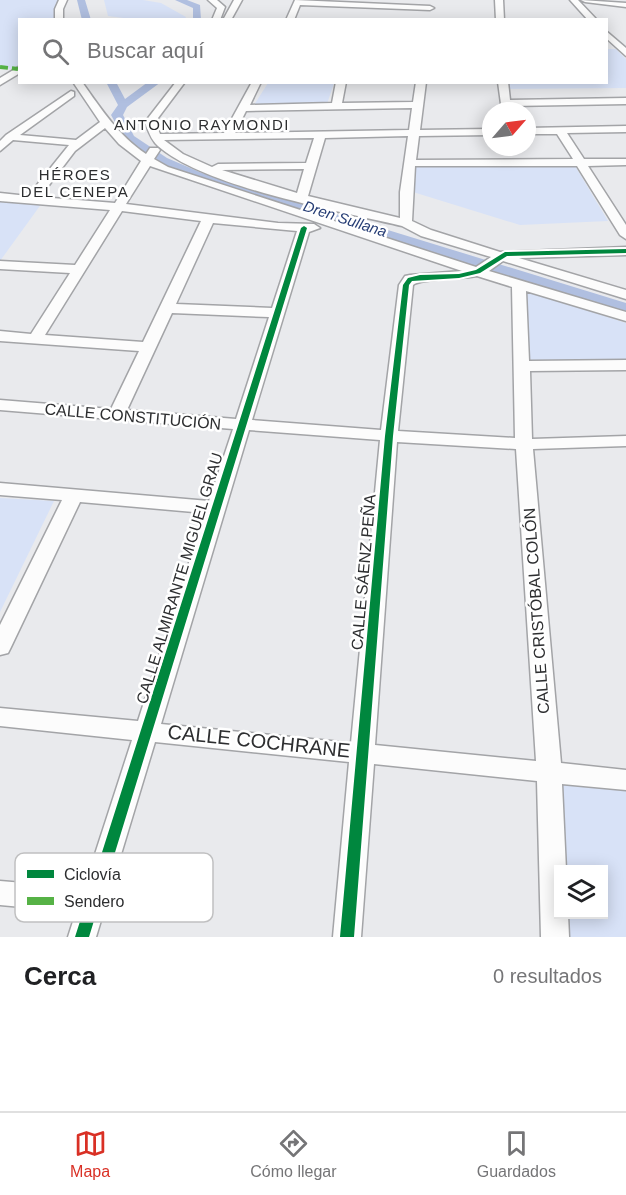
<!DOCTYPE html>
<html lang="es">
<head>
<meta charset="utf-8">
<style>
  :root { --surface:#fff; --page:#f2f2f2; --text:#202124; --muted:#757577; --line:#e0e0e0; --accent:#d93025 }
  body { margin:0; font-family:Arial,sans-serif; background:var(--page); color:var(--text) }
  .controls { position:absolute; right:18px; bottom:18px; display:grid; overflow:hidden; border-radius:0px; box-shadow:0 3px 15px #0003 }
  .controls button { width:54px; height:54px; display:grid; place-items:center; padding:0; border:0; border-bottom:2px solid var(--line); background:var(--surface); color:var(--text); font:30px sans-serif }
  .compass { position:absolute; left:482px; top:102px; width:54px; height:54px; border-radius:50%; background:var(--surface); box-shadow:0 3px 15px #0003; rotate:62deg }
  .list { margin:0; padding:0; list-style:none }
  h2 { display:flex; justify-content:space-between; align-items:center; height:78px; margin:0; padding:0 24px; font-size:26px }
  h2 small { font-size:20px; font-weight:400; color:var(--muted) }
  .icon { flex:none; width:33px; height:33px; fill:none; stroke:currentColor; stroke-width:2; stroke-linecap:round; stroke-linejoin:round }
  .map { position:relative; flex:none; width:626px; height:937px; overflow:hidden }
  .search { position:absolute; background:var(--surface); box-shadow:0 3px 15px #0003; left:18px; right:18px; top:18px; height:66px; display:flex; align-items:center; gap:15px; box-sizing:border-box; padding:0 21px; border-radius:0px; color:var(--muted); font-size:22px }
  .sheet { height:174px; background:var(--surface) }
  nav { display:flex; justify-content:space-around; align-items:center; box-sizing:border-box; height:84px; border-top:2px solid var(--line); background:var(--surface); font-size:16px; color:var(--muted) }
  nav a { display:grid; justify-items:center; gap:3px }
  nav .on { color:var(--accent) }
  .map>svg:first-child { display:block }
  .green { fill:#d8e2f7 }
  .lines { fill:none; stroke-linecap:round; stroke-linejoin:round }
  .canal { fill:#b0bfe0; fill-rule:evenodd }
  .street-casing { stroke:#a3a4a7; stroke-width:3 }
  .street { fill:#fcfcfc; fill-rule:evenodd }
  .quiet { stroke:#56b246; stroke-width:4; stroke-dasharray:8 4; stroke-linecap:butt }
  .cycleway-casing { stroke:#fff; stroke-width:4 }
  .cycleway { fill:#00873e; fill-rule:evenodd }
  .labels { text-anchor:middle; stroke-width:5; stroke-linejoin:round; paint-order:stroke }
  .far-neighbourhood-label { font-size:15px; letter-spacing:1.5px; fill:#2d2e30; stroke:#fff }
  .far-water-label { font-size:15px; font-style:italic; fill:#263d75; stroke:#fff }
  .street-label { font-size:16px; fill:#2d2e30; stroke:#fff }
  .near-street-label { font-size:20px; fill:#2d2e30; stroke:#fff }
  .key { fill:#fff; stroke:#c0c0c1; stroke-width:1.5 }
  .key-label { font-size:16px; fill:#2d2e30 }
</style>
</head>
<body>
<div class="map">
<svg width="626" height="937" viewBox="0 0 626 937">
  <rect width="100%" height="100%" fill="#e9eaed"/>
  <!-- green -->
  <path class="green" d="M0,0H60L58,19L20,20L19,69L0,68Z
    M104,0H143L161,3L186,17L185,19L139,20L108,16Z
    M607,49H616L626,59V88L507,89V83L606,82Z
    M268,83H334L327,104L254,105Z
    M416,163L574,164L608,221L520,225L413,192Z
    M0,198L42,203L0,261Z
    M522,289L626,323V363H529Z
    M0,498L54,501L0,612Z
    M561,777L626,787V937H570L569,915L604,914V870L566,869Z"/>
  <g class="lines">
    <!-- canal -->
    <path class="canal" d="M77,0H85L91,20H82Z
      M175,0H187L200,5L201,20H193V8Z
      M106,82H116L125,99L148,82H161L127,107L123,115L134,136L167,158L202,173L626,303V313L194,179L159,164L125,140L111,115L118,105Z"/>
    <defs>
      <path id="street" d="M59,0H67L63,9V20H55V9Z
        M208,0H217L225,7L220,20H212L217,8Z
        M234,0H242L231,20H223Z
        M295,0L430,6L434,8L430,10L300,5L294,20H286Z
        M495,0H503L504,20H496Z
        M570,0H578L597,20H588Z
        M581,0L626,3V7L585,2Z
        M606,31L626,48V56L606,38Z
        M20,66V73L0,85V78Z
        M73,82H82C101,109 119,136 146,154L150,148H158L160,150L154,159L168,167L476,267L491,257L421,236L402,226C339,211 204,187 158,146C151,140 148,130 145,122L176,82H185L155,122L160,134L224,133L252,82H261L250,105L332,103L336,82H346L342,103L413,102L416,82H426L420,130L491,129V135L419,136L416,160L573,159L557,134H527V128L626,126V132L567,133L584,159H626V165L588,166L626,225V239L620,235L577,166H415L412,221L431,230L500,252L626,247V255L519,258L626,290V299L503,261L489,271L626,312V321L526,291L529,361L626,360V370L530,371L532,439L626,436V446L533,449L561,763L626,770V790L562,784L566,870H558V914H568L569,937H541L537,781L374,764L361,937H333L349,762L155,742L96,937H68L76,912L0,905V881L84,888L132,740L0,726V708L138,721L205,513L80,502L11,647L8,653L0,655V625L62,500L0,495V483L209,501L233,429L0,410V400L111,409L139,351L0,341V331L31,334L70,273L0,269V261L75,265L110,210L0,201V193L28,196L69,145L13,140L0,151V141L6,135L71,91L74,92V96L20,135L76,140L100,122ZM412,108L409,130L235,133L246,111ZM105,128L119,144L141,161L115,203L40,197L75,151ZM408,136L400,192V218L308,196L325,138ZM314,138L306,163L218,164L212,167L183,154L164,140ZM150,166L462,271L410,275L405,276L399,285L381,430L252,420L309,232L320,228L314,224L278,223L126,204ZM304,169L297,193L222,170ZM122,211L201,221L143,342L45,335ZM213,223L297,231L272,308L176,304ZM477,276L512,287L515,438L398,431L413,285C421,278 463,279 477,276ZM172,313L269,317L236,419L127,410ZM249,430L380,440L351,743L161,724ZM397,442L516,449L536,761L375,745Z
        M498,82H508L510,100L626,98V104L511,106L512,111H502Z"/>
    </defs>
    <!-- street casing -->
    <use href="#street" class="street-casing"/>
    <!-- street -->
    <use href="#street" class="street"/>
    <!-- quiet -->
    <path class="quiet" d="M0,67L18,69"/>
    <defs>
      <path id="cycleway" d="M304,226L307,228L89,937H75L301,228Z
        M626,249V253L507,256L480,273L459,278L412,281L409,285L393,436L354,937H340L385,436L403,285L408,278L420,275L459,274L476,270L505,252Z"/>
    </defs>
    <!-- cycleway casing -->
    <use href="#cycleway" class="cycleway-casing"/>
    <!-- cycleway -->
    <use href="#cycleway" class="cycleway"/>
  </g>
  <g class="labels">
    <!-- far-neighbourhood labels -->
    <g class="far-neighbourhood-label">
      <text x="202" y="130">ANTONIO RAYMONDI</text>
      <text x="75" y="180">HÉROES<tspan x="75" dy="17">DEL CENEPA</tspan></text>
    </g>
    <!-- far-water labels -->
    <g class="far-water-label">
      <text transform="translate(345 219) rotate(18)" y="5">Dren Sullana</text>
    </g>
    <!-- street labels -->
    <g class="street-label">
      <text transform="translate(133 416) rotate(5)" y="6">CALLE CONSTITUCIÓN</text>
      <text transform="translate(363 572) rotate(-85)" y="6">CALLE SÁENZ PEÑA</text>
      <text transform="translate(179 578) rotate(-73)" y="6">CALLE ALMIRANTE MIGUEL GRAU</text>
      <text transform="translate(536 611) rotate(-94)" y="6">CALLE CRISTÓBAL COLÓN</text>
    </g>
    <!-- near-street labels -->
    <g class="near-street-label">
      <text transform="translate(259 741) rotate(6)" y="7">CALLE COCHRANE</text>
    </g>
  </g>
  <!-- legend -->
  <rect x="15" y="853" width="198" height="69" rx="9" class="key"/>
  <rect x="27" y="870" width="27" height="8" fill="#00873e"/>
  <rect x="27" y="897" width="27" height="8" fill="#56b246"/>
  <g class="key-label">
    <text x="64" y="880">Ciclovía</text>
    <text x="64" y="907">Sendero</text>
  </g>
</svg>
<div class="controls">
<button><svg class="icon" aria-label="layers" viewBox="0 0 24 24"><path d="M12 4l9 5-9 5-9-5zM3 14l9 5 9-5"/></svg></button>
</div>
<svg class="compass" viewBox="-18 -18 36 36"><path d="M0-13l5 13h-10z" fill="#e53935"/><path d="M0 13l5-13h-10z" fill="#757577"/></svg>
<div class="search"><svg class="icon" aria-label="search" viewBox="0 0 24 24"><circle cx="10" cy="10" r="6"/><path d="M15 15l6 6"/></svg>Buscar aquí</div>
</div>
<section class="sheet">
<h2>Cerca<small>0 resultados</small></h2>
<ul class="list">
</ul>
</section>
<nav>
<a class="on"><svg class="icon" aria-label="map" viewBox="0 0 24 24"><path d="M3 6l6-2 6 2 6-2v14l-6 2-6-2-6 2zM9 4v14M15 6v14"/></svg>Mapa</a>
<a><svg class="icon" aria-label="directions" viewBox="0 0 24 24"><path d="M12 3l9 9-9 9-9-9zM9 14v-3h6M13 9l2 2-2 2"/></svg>Cómo llegar</a>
<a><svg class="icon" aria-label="saved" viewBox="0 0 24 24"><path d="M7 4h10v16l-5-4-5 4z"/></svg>Guardados</a>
</nav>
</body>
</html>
